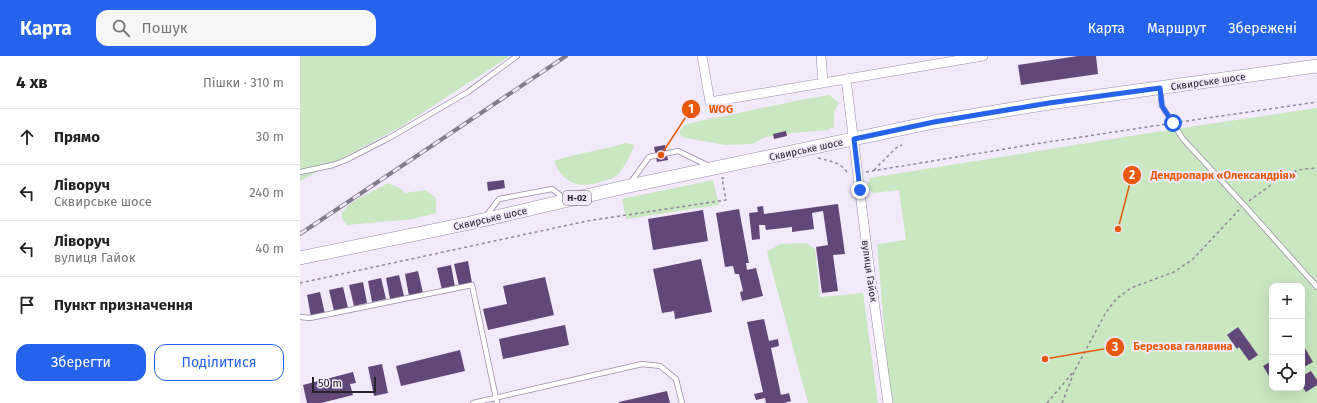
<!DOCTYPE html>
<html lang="uk">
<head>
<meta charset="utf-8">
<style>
  :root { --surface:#fff; --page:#f6f6f6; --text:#222; --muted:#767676; --line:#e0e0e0; --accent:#2563eb }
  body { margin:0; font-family:"Fira Sans",sans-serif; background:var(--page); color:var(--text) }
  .controls { position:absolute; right:12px; bottom:12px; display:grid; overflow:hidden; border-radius:8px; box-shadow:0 4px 16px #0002 }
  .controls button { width:36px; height:36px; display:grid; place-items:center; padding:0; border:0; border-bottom:1px solid var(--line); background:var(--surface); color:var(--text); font:20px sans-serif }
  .scale { position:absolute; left:12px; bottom:10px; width:64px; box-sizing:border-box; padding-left:4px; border:2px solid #28222d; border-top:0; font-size:11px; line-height:14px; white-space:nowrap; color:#28222d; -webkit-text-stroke:3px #f2e9fb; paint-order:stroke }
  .stop { position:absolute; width:12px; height:12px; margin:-9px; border:3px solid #2563eb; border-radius:50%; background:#fff }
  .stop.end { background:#2563eb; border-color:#fff; box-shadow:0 1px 4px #0008 }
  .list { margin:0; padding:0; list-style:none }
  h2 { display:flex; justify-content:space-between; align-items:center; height:52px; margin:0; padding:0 16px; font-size:17px }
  h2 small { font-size:13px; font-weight:400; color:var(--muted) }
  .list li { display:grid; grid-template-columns:26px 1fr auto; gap:12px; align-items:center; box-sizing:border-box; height:56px; padding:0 16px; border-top:1px solid var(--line) }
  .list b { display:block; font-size:15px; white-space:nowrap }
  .list p { margin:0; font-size:13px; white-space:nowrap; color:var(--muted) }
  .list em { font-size:13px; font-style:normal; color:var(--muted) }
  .actions { display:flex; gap:8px; padding:12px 16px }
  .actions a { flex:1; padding:9px 0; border:1px solid var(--accent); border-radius:12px; text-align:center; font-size:14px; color:var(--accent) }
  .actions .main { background:var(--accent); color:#fff }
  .icon { flex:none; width:22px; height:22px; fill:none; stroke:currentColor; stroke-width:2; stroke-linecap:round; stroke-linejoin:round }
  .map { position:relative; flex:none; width:1017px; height:347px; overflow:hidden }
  header { display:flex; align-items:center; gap:24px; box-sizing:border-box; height:56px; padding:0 20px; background:var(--accent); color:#fff }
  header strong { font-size:19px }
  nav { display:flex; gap:22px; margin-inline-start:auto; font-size:14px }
  .search { width:280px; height:36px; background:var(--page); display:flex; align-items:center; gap:10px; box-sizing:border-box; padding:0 14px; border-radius:12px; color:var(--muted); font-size:15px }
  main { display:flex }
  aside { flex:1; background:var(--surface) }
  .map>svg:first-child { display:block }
  .green { fill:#c9e7c0; fill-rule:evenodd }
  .building { fill:#624779 }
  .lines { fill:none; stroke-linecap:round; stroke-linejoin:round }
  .lane-casing { stroke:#998ba7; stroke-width:6 }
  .street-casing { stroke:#998ba7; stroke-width:10 }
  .primary-casing { stroke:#998ba7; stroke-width:14 }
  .path { stroke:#8f8796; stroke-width:1.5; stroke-dasharray:3 3; stroke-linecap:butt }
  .lane { stroke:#fff; stroke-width:4.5 }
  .street { stroke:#fff; stroke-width:9 }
  .primary { stroke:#fff; stroke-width:13 }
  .rail-casing { stroke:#847c8b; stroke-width:4 }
  .rail { stroke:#f2e9fb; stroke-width:2.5; stroke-dasharray:8; stroke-linecap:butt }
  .route { stroke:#2563eb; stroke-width:5 }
  .labels { text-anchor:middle; stroke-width:4; stroke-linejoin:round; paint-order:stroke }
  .shield { fill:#f2e9fb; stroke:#655e6b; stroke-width:1 }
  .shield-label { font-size:9px; font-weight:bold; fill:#28222d }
  .street-label { font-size:10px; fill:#28222d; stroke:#f2e9fb }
  .leader { fill:none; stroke:#e8590c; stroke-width:1.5 }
  .callout-dot { fill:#e8590c; stroke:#f2e9fb; stroke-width:1.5 }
  .mark-label { font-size:12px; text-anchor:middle; font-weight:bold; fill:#fff }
  .callout-label { font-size:11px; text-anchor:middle; font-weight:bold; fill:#e8590c; stroke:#f2e9fb; stroke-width:4; stroke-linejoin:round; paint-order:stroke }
</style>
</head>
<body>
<header>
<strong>Карта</strong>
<div class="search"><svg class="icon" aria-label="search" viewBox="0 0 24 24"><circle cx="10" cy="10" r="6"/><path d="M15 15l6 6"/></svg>Пошук</div>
<nav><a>Карта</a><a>Маршрут</a><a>Збережені</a></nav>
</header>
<main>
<aside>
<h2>4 хв<small>Пішки · 310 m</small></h2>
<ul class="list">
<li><svg class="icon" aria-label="ahead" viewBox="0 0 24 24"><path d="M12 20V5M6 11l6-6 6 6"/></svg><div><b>Прямо</b></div><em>30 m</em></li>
<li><svg class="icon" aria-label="left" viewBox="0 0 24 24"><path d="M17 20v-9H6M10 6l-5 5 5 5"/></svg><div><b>Ліворуч</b><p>Сквирське шосе</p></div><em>240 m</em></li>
<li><svg class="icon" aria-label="left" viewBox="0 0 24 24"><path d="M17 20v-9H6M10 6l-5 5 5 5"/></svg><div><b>Ліворуч</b><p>вулиця Гайок</p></div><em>40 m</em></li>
<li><svg class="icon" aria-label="arrive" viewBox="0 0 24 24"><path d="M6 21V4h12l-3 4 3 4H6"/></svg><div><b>Пункт призначення</b></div></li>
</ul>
<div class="actions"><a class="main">Зберегти</a><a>Поділитися</a></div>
</aside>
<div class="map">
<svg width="1017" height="347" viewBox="0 0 1017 347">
  <rect width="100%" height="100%" fill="#f2e9fb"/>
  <!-- green -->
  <path class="green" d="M0,0H210L102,70L0,125Z
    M529,39L539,47L534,56V71L528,74L493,77L466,81L452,88L425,89L381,81L379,75L386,68L505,43Z
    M1017,52V347H593L587,306L577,188L606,184L599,134L573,137L567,130L570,122L862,75ZM972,230H1002V332H972Z
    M326,87L334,89C333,96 321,117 315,121C312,123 307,124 304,125C281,133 263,129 254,105C277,97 302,94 326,87Z
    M413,124L419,149L326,163L322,143Z
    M88,127L100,132L105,137L125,134L136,142V157L113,163L47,169L42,163V156L52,146Z
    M507,187L515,193L520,241L563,237L578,347H508L467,196L480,188Z"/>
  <!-- building -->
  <path class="building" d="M778,0H796L798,18L721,29L718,9Z
    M486,75L487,80L474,83L473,78Z
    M365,89L368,104L357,106L354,91Z
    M204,124L205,132L188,135L187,126Z
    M538,148L545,198L533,199L538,235L522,237L516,191L528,189L523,155L512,157L514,173L492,176V171L466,174L465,169H459L460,183L452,184L449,157L458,156L457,151L463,150L464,158Z
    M439,153L449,207H446L447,214L456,212L463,240L442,245L440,236L443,235L439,218H435L433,210L425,211L416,157Z
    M403,154L408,185L353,194L348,163Z
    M401,203L412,256L375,263L374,255L362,257L353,213Z
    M168,205L172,227L159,230L154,208Z
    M151,209L155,231L142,234L137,212Z
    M118,215L123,237L109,240L105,218Z
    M99,219L104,240L90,243L86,222Z
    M245,221L254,259L188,274L183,253L207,248L203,230Z
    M81,222L86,243L72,246L68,225Z
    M63,226L67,247L54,250L49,229Z
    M43,231L48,252L34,255L29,234Z
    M20,236L25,258L11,261L7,239Z
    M464,263L469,285L478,283L479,290L471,292L481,339L489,337L491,345L484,347H466L465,342L456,344L454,338L463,336L447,266Z
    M265,269L269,289L203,303L199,283Z
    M938,271L958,299L949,305L939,291L937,293L927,279Z
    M1002,287L1013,306L1002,312Z
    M160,294L165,315L101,330L96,310Z
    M972,305V325L963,310Z
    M82,308L88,337L74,340L68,311Z
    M1011,315L1017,324V329L1006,336L1002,330V320Z
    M53,316L56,327L50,328L53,339L21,347H7L3,329Z
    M367,335L370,347H319V346Z"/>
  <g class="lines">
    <defs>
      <path id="lane" d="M860,33L862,50L883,83L944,149L1017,231
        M0,116L33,109L46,104L89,82L168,36L217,0
        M331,126L349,101L378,95L409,110
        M186,160L199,143L252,133L264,142
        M0,261L10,262L172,229L197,347
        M173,347L342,308L360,310L376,323L382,347"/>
      <path id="street" d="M402,0L410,46L683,0
        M521,0L523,27
        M546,23L568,201L588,347"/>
      <path id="primary" d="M0,202L170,167L329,130L634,66L749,47L1017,10"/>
    </defs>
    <!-- lane casing -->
    <use href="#lane" class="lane-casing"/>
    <!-- street casing -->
    <use href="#street" class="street-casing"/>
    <!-- primary casing -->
    <use href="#primary" class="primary-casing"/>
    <!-- path -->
    <path class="path" d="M880,66L1017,46
      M518,102C529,105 542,106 548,118
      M574,114L596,92L602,89
      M566,116L735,88L867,68
      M949,145L987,117L1004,113L1017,112
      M0,227L287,165L426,144L422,122H424
      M747,347L774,315
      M762,347L775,314L805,258L816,243L831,232L874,216L893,203L939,154"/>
    <!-- lane -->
    <use href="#lane" class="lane"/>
    <!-- street -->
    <use href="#street" class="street"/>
    <!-- primary -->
    <use href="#primary" class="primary"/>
    <defs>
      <path id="rail" d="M0,178L266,0"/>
    </defs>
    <!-- rail casing -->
    <use href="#rail" class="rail-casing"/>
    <!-- rail -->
    <use href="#rail" class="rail"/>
  </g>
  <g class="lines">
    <!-- route -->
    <path class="route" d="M560,134L554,83L634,66L749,47L860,32L862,50L873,67"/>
  </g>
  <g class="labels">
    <!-- shield labels -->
    <rect class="shield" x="263" y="135" width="28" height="14" rx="3"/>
    <g class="shield-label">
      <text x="277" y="145">Н-02</text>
    </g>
    <!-- street labels -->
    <g class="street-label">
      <text transform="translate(908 25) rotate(-8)" y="4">Сквирське шосе</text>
      <text transform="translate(506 93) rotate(-12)" y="4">Сквирське шосе</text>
      <text transform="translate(190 162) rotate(-13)" y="4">Сквирське шосе</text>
      <text transform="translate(570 215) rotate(82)" y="4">вулиця Гайок</text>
    </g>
  </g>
  <!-- callouts -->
  <path class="leader" d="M361 99L391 53M818 173L832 119M745 303L815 291"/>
  <g class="callout-dot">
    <circle cx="361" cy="99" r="4"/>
    <circle cx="818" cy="173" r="4"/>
    <circle cx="745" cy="303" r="4"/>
    <circle cx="391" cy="53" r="10"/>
    <circle cx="832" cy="119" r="10"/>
    <circle cx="815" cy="291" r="10"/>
  </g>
  <g class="mark-label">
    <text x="391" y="57">1</text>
    <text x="832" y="123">2</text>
    <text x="815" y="295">3</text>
  </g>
  <g class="callout-label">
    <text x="421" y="57">WOG</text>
    <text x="923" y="123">Дендропарк «Олександрія»</text>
    <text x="883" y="294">Березова галявина</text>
  </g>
</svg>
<div class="controls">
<button>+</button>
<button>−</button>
<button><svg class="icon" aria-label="locate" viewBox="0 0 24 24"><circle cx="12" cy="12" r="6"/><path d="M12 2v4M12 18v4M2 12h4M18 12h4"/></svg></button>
</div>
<div class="scale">50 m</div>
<div class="stop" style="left:873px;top:67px"></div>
<div class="stop end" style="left:560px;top:134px"></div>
</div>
</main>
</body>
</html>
